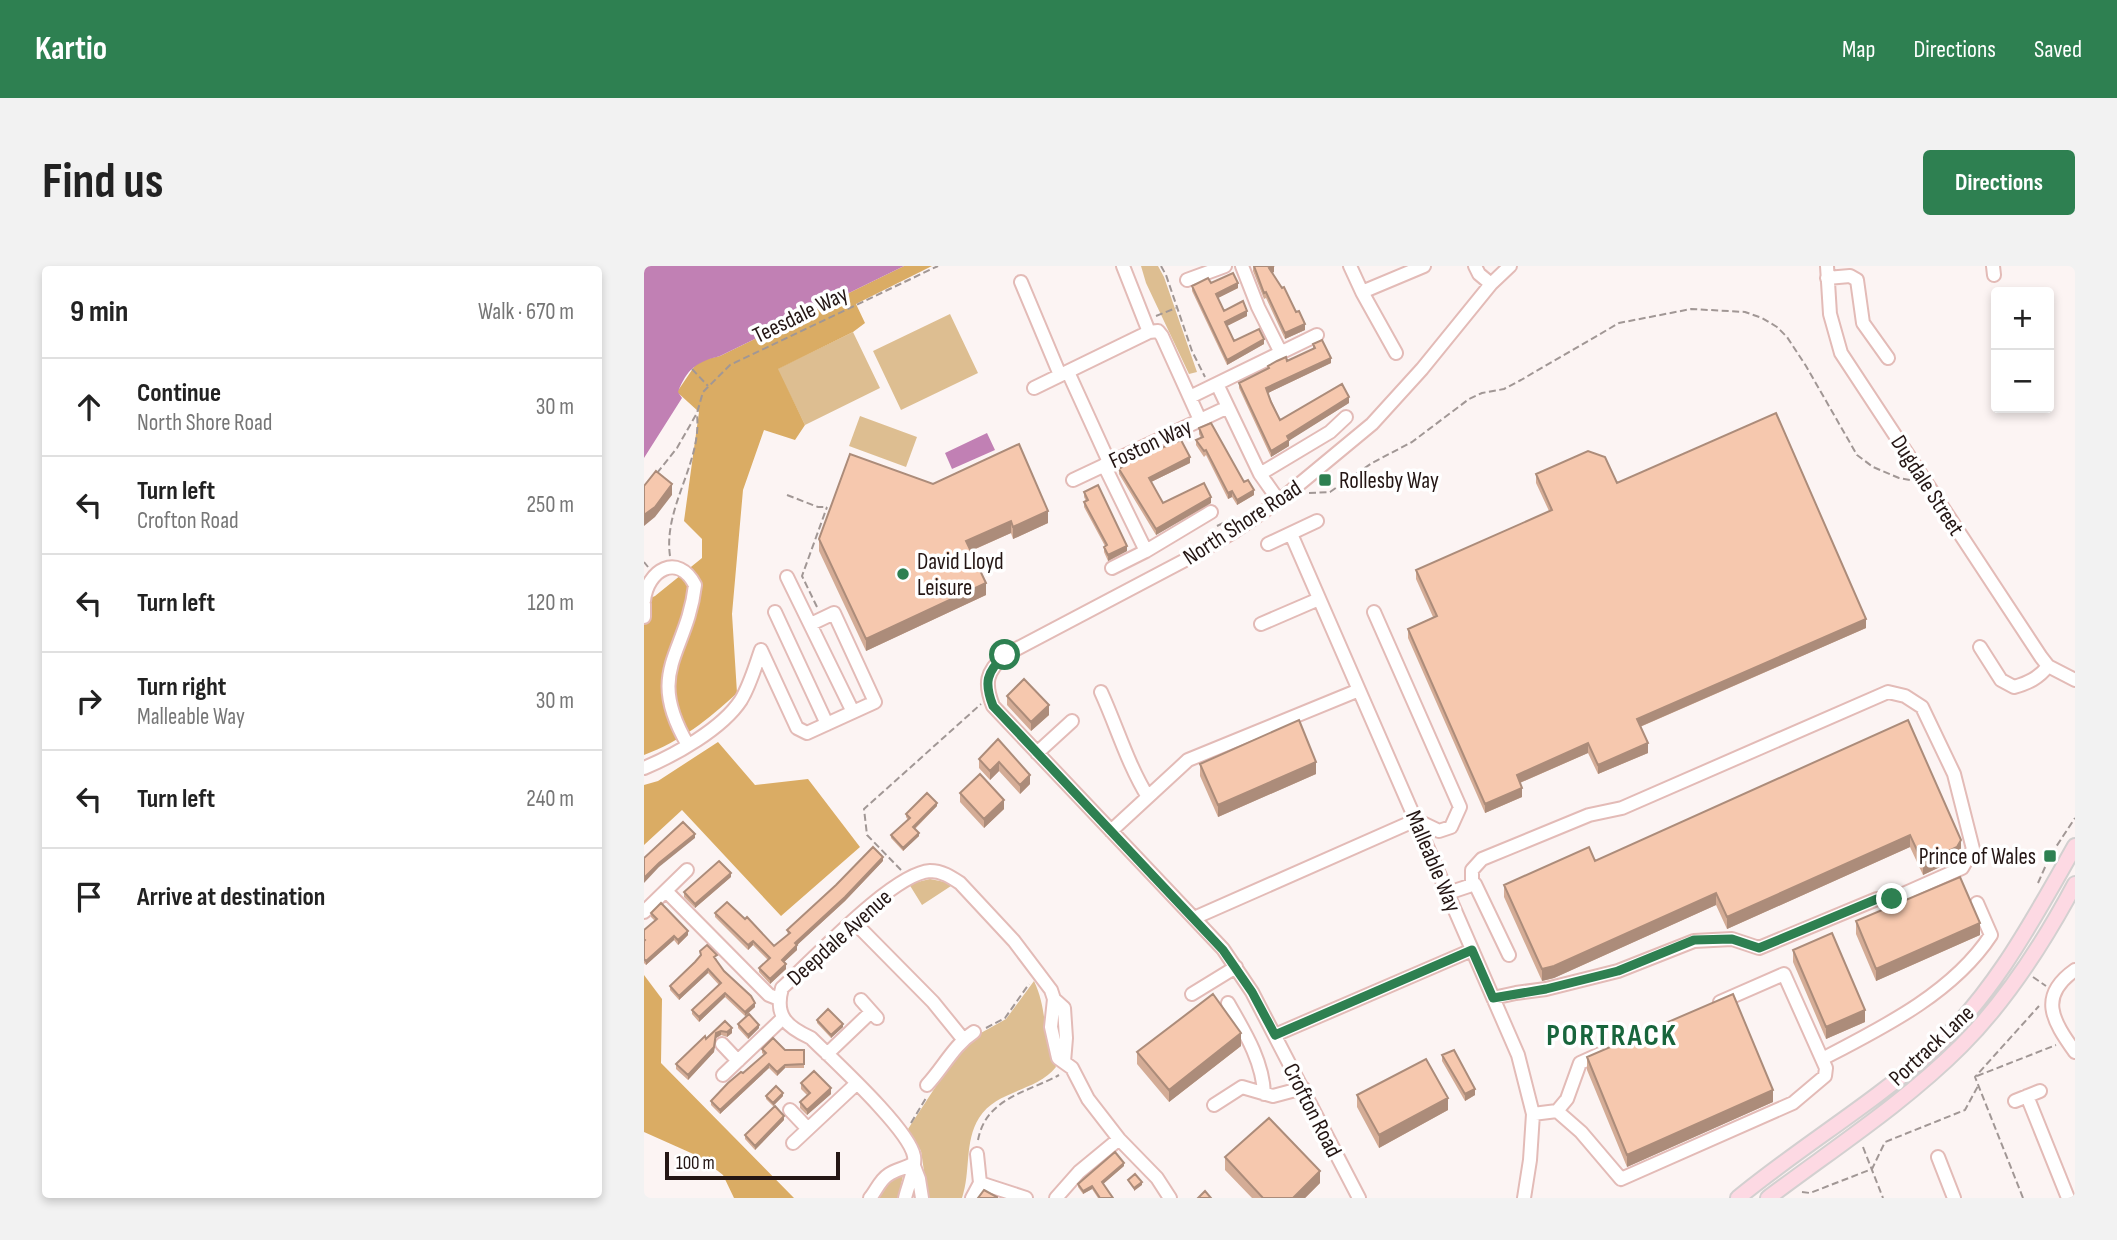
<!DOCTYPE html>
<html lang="en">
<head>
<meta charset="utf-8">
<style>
  :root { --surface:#fff; --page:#f2f2f2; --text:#222; --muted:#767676; --line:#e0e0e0; --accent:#2e8051 }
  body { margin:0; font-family:"Sofia Sans Condensed",sans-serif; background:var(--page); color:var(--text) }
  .controls { position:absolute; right:21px; top:21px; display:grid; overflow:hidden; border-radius:7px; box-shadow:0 4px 10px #0003 }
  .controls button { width:63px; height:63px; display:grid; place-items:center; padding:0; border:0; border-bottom:2px solid var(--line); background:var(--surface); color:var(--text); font:35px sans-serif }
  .scale { position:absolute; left:21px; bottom:18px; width:175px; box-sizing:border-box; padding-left:7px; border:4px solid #241614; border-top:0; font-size:19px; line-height:24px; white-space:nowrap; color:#241614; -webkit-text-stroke:5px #fff; paint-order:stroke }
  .stop { position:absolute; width:21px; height:21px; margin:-16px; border:5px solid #2e8051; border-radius:50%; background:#fff }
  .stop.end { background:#2e8051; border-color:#fff; box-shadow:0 2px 7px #0008 }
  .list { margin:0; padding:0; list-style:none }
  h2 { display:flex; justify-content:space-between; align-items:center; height:91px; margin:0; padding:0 28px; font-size:30px }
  h2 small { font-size:23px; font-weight:400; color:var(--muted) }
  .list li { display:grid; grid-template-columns:46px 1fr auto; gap:21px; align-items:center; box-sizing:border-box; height:98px; padding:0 28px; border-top:2px solid var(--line) }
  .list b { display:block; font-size:26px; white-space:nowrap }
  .list p { margin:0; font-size:23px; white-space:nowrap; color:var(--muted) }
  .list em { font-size:23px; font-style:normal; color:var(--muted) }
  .icon { flex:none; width:38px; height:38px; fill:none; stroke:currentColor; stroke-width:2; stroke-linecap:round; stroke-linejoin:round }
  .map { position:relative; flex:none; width:1431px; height:932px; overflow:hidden; border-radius:7px }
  header { display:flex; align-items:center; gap:42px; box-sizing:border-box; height:98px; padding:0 35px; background:var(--accent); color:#fff }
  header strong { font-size:33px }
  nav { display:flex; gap:38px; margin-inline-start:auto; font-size:24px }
  .intro { display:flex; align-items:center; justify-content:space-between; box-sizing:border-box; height:168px; padding:0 42px }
  h1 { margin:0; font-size:49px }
  .button { padding:18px 32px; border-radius:7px; background:var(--accent); color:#fff; font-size:24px; font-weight:700 }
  main { display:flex; gap:42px; padding:0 42px }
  aside { flex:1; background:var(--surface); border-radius:7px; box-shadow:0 4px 10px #0003 }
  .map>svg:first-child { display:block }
  .green { fill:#ddbe91 }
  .forest { fill:#daac64 }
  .water { fill:#c180b4 }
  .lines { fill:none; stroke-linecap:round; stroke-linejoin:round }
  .minor-casing { stroke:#e3bbb7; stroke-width:16 }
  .major-casing { stroke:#d3d0d0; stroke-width:18 }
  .path { stroke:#a19795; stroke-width:2; stroke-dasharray:7 3.5; stroke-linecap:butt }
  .minor { stroke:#fff; stroke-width:12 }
  .major { stroke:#fdd9e3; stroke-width:14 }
  .wall { fill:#d4ac96 }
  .shaded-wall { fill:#ac8c7a }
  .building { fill:#f6c8ae; stroke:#ac8c7a; stroke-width:2 }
  .route { stroke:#2e8051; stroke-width:9 }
  .poi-dot { fill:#2e8051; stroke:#fff; stroke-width:2.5 }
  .labels { text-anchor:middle; stroke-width:7; stroke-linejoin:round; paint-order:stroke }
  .street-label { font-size:23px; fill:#241614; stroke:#fff }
  .poi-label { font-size:23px; fill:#241614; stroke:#fff; text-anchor:start }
  .district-label { font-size:30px; font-weight:bold; letter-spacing:2px; fill:#18653c; stroke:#fff }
</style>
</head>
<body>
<header>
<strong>Kartio</strong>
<nav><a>Map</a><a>Directions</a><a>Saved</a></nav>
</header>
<div class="intro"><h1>Find us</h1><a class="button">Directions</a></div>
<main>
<aside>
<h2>9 min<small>Walk · 670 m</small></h2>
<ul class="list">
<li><svg class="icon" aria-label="ahead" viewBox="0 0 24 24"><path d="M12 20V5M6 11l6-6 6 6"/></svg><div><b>Continue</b><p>North Shore Road</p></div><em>30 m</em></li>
<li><svg class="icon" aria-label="left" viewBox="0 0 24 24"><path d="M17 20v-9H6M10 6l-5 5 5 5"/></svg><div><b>Turn left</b><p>Crofton Road</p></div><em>250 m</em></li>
<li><svg class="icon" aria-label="left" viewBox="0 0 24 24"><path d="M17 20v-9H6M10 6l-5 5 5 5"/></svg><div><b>Turn left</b></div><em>120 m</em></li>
<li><svg class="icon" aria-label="right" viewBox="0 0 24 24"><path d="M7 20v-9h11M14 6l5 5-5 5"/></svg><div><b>Turn right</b><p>Malleable Way</p></div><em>30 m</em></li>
<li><svg class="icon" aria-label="left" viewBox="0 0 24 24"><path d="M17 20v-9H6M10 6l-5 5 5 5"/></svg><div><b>Turn left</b></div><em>240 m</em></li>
<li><svg class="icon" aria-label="arrive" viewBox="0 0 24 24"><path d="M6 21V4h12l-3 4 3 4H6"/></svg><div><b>Arrive at destination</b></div></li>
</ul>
</aside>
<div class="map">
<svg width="1431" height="932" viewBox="0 0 1431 932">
  <rect width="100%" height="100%" fill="#fcf4f3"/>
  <!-- green -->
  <path class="green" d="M497,0H514L520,11L553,106L545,108L502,17Z
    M306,48L334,107L257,144L229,85Z
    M209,66L236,122L161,159L133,103Z
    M216,150L273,171L262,201L205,180Z
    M286,613L301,616L307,620L278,639L265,618Z
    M390,715C404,744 398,770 412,801C392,826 352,824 335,852C320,876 327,906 318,932H284L277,885L264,863L311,791L335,768L362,753Z
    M252,910H259L254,932H233L240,919Z"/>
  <!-- forest -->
  <path class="forest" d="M260,0H288L212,38L221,57L209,66L134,103L161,159L151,174L120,164L99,224L88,348L93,427C64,454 37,475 0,489V335L11,330L58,292V273L40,255L55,146L33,126L54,95L76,90Z
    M74,476L111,519L164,513L216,581L137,650L38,544L0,579V519L14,515Z
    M0,709L18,733L17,797L150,932H90L79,909L56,891L0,866Z"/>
  <!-- water -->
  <path class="water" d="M0,0H260L76,90C52,96 43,103 34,126L38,132L0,192Z
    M343,167L351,184L308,203L301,187Z"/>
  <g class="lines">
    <defs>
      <path id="minor" d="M479,0L505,66L514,65L518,70L556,154
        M598,0L614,41L637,87
        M706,0L718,26L752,87
        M831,0L835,8L847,18
        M1183,0L1186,48L1197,87L1397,391L1404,400L1431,414
        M1349,0L1350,9
        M1183,12L1206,10L1213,14L1219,57L1244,92
        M543,14L581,0
        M377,16L416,109
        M718,26L780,0
        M424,106L465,196
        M573,118L616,208L635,235
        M390,122L505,66
        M546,131L673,69
        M460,199L502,285
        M616,208L686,166L702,151
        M429,214L584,141
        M647,268L874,789L889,848L886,894L880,932
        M624,278L673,255
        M468,302L502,285L567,246
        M143,311L209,446
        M0,335C3,304 34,286 51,319C43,389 0,404 44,479
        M0,338V351
        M131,346L183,458
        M617,358L675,333
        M1336,381L1357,414L1370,421C1384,417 1395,412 1404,400
        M117,384L153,462L163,467L231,436L190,347L167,358
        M457,426C473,461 484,499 504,531
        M393,487L428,455
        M0,502C31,489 78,463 97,434C106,419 111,401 117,384
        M467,565L544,494L715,424
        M828,617V604L838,593L945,549L978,542L1244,426L1261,430L1278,441L1310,508L1329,583L1318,602L1248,633H1233L1115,682L1088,673L1050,675L974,705L902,723L872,727L849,732
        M22,625L125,729L135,733
        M804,627L831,618L865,689
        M0,646L43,604
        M550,652L772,554L795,565L807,561L816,541L730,346
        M210,656L289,736L319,773
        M1431,704C1394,730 1408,754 1431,786
        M548,728L592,701
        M410,733L420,742L422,772L420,796
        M217,734L233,752
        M584,737C600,765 619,795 620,828
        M631,769L828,684
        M78,778L94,795
        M183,788L227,746
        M1178,793C1238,762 1309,727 1347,669L1333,637
        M79,809L139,752
        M283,819C299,802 310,779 330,766
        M1383,830L1424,932
        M1371,835L1396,825
        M570,839L598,821L629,830L659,822
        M146,844L164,863
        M913,845L937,866L977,913L1149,837L1181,810L1182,802L1140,708L1076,736
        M889,848L913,845L923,833L936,797L956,788
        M149,877L212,818
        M1294,891L1310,932
        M270,900L275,913L278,932
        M336,917L382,932
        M226,932C232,925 236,914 244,909C252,903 261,903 270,897
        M261,932C264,919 272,903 270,890C265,863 189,794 167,772C143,761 130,750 138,722C168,695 249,607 286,605C298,605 307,611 316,617L370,675L407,724L410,733L407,761L414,792L428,802L444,833L475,873L513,912L526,932
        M328,932L336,917L333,888
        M412,932L435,906L475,873
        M715,932L608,726L579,683L349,440C340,417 342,406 361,389L545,292L591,265L635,235L728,158L778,103L847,18L866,0"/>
      <path id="major" d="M1094,932C1156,881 1225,840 1285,787C1349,730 1389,654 1431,580
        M1124,932C1189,883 1260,837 1317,780C1364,733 1400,676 1431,618"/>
    </defs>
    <!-- minor casing -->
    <use href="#minor" class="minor-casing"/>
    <!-- major casing -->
    <use href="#major" class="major-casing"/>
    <!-- path -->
    <path class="path" d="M517,0L522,9L548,85L561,111
      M512,50L532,42
      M48,103L64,120
      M13,207L33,182L53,147L59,126L86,99L294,0
      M665,227L686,226L728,197L768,176L825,133L838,127L860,123L877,114L975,57L1047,43L1101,46L1118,52L1133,61L1143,71L1162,100L1213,189L1229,201L1255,212L1266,214
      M143,229L174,241H183
      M573,260L587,253
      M26,290C19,241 58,197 53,149
      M0,296L4,301
      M173,341L158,310L183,241
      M257,604L223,569L220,543L337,438
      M1394,617L1406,590L1431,552
      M1389,711L1402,720
      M342,762L361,752L385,718
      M1333,810L1412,779
      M267,857L282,832
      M334,874C342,832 382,827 415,809
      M1219,881L1239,932
      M1158,926L1166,927L1228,903L1241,876L1321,844L1334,820
      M1379,932L1331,811L1395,740"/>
    <!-- minor -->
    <use href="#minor" class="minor"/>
    <!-- major -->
    <use href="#major" class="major"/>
  </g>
  <!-- wall -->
  <path class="wall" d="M609,0L630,6L628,7L661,64L641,73L622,32L620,33L609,5Z
    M567,17L594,22L574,32L580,45L603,50L583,60L590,75L620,78L583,99L548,25V20Z
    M669,78L687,97L624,127L636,154L705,137L645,174V180L627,191L595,122V117L624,103V100L643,95L669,83Z
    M555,162L600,216L610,229L593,239L588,231L584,233L562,189L560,191L552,179V174L557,172L555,168Z
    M546,197L507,216L519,237H567L512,269L475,208V203Z
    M892,208L973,217L1222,362L996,461L1004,487L954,508L944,487L876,517L878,531L841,547L764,372V363L789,351L772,313V304L905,245L892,217Z
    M289,218L404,257L369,273L367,267L327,285L342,329L222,385L175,285V273Z
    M440,226L483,285L464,295L460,286V281L461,280L440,241V236L442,235L440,231Z
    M363,430L405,449L387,465L363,439Z
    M1264,454L1317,586L1313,593L1279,609L1266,581L1083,663L1072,639L910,712L898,715L860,631V619L951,595Z
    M354,473L386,518L376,528L355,505L346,514L335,502V493Z
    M556,498L672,508L574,551L556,510Z
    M316,527L360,543L340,562L316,536Z
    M293,540L271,563L275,570L259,585L247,572V569L264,554L262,551V548Z
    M239,595L201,635L153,679V684L140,696L142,703L126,718L115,706V702L124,694L109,679L104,684L71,651V647L101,653L130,680L144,669L143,664Z
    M87,611L51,642L40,631V626Z
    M7,647L44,669L34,679L30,674L2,699L0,697V664L11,655L7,651Z
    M1212,655L1336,669L1232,715L1212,668Z
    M1149,684L1221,756L1182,773L1149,696Z
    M56,685L73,693L72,694L80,705L111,741L101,750L81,731L55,756L48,748V744L75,719L64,707L35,734L26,724V720L57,690Z
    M173,754L199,761L187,772L173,757Z
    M81,755L88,767L83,771L77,769L72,772L70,786L44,814L32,803V798Z
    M94,758L115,762L104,773L94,762Z
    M597,780L525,836L493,798V786Z
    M118,783L160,784V802H141L133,810L125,802L76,848L67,839V835L120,789L118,787Z
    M798,789L831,829L821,835L798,795Z
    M943,791L1129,836L983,901L943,804Z
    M157,817L187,828L163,849L156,842V836L163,829L157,823Z
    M713,829L804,844L735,882L713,841Z
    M122,830H139L129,840L122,833Z
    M140,854L111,884L101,873V869Z
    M581,891L676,917L661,932H608L581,904Z
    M480,900L459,918L469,932H454L448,923L439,928L434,921V918Z"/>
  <!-- shaded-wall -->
  <path class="shaded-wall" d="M630,0V6L625,8V2Z
    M594,17V22L572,33V28Z
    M603,45V50L581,61V56Z
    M661,58V64L641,73V67Z
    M620,73V78L583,99V94Z
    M687,92V97L622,128V122Z
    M705,131V137L643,176V170Z
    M645,174V180L627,191V185Z
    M546,191V197L505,217V212Z
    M28,218V229L11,251L0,260V249Z
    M610,224V229L593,239V234Z
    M588,225V231L584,233V227Z
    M567,231V237L512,269V263Z
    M404,245V257L369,273V261Z
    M367,255V267L322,287V275Z
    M483,280V285L464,295V289Z
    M342,317V329L222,385V373Z
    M1222,353V362L993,462V453Z
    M405,439V449L387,465V456Z
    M944,477V487L873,518V509Z
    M1004,477V487L954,508V499Z
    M355,496V505L346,514V505Z
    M672,496V508L574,551V539Z
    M386,509V518L376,528V519Z
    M878,522V531L841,547V538Z
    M360,534V543L340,562V553Z
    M293,537V540L269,564V561Z
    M275,567V570L259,585V582Z
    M51,568V572L15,601L0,617V612L15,597Z
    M1266,569V581L1083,663V651Z
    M1317,574V586L1313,593L1279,609V597Z
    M239,591V595L201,635L151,681V677Z
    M87,607V611L51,642V638Z
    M1072,627V639L910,712L898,715V703Z
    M1336,657V669L1232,715V703Z
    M44,665V669L34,679V674Z
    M30,670V674L2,699V695Z
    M109,675V679L104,684V679Z
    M153,679V684L138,698V694Z
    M142,698V703L126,718V713Z
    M64,703V707L35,734V730Z
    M81,727V731L55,756V751Z
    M111,737V741L101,750V746Z
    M1221,744V756L1182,773V761Z
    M199,758V761L187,772V769Z
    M115,759V762L104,773V769Z
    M88,762V767L83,771V766Z
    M77,765V769L72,772L70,786L44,814V809L72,767Z
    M597,767V780L525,836V824Z
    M125,798V802L76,848V844Z
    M141,799V802L133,810V806Z
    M187,822V828L163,849V844Z
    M831,823V829L821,835V828Z
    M1129,824V836L983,901V889Z
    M139,827V830L129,840V837Z
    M804,832V844L735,882V869Z
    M140,850V854L111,884V880Z
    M480,897V900L458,919V916Z
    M676,905V917L661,932H649Z
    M498,916V919L490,925V922Z
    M448,920V923L439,928V925Z"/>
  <!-- building -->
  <path class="building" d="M610,0H630L625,2L638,22L640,21L652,46L655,45L661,58L641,67L622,26L620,27Z
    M589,7L594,17L572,28L580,45L599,35L603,45L581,56L590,75L615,63L620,73L583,94L548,20L564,12L567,17Z
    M678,74L687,92L622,122L627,136L636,154L698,118L705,131L643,170L645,174L627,185L595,117L625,102L624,100L633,95L642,91L643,95L671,82L669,78Z
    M1132,147L1222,353L993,453L1004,477L954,499L944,477L873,509L878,522L841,538L764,363L793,350L772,304L908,244L892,208L944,185L961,191L973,217Z
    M567,157L600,216L604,214L610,224L593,234L588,225L584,227L562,184L560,185L552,174L559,171L555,162Z
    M537,174L546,191L505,212L519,237L560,217L567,231L512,263L475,203L495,191Z
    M375,178L404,245L369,261L367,255L322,275L342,317L222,373L175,273L206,188L289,218Z
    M12,205L28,218L11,241L0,249V220Z
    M454,219L483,280L464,289L460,281L463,279L440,236L444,234L440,226Z
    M380,413L405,439L387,456L363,430Z
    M655,454L672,496L574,539L556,498Z
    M1264,454L1317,574L1313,581L1279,597L1266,569L1083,651L1072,627L910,700L898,703L860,619L945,581L951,595Z
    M354,473L386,509L376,519L355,496L346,505L335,493Z
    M336,508L360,534L340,553L316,527Z
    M283,527L293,537L269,561L275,567L259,582L247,569L266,552L262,548Z
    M39,556L51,568L15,597L0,612V592Z
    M229,581L239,591L201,631L151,677L153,679L138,694L142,698L126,713L115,702L126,692L109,675L104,679L71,647L83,636L101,653L103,651L130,680L146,667L143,664L192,619Z
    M75,595L87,607L51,638L40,626Z
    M1316,611L1336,657L1232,703L1212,655Z
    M17,637L44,665L34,674L30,670L2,695L0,693V675L1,674L0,673V664L13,653L7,647Z
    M1188,667L1221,744L1182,761L1149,684Z
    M63,679L73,689L70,691L80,705L107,730L111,737L101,746L81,727L55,751L48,744L77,717L64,703L35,730L26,720L51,696L57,689L56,685Z
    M569,728L597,767L525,824L493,786Z
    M1089,728L1129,824L983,889L943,791Z
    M184,743L199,758L187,769L173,754Z
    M105,748L115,759L104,769L94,758Z
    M81,755L88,762L83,766L77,765L72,767L70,781L44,809L32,798L61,770L62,773Z
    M129,772L141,784H160V798L141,799L133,806L125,798L76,844L67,835L84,817L97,806L99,807L122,787L118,783Z
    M810,784L831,823L821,828L798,789Z
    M782,793L804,832L735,869L713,829Z
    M170,805L187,822L163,844L156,836L166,827L157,817Z
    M132,820L139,827L129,837L122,830Z
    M131,840L140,850L111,880L101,869Z
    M625,852L676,905L649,932H619L581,891Z
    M471,886L480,897L458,916L469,932H456L448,920L439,925L434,918Z
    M491,908L498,916L490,922L484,914Z
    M340,924L353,931V932H334Z
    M561,925L567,932H554Z"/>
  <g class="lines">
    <!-- route -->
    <path class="route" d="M361,389C342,406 340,417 349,440L579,684L608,726L631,769L828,684L849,732L902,723L974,705L1050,674L1088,673L1115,682L1233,633H1248"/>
  </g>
  <!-- markers -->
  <g class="poi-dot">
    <rect x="674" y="207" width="14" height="14" rx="3.5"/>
    <circle cx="259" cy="308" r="7"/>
    <rect x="1399" y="583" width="14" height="14" rx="3.5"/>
  </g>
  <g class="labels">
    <!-- street labels -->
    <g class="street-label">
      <text transform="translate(156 48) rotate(-26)" y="8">Teesdale Way</text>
      <text transform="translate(506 177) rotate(-25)" y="8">Foston Way</text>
      <text transform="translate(1284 219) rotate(57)" y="8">Dugdale Street</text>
      <text transform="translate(598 256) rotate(-33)" y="8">North Shore Road</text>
      <text transform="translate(790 595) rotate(67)" y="8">Malleable Way</text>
      <text transform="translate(195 671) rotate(-42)" y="8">Deepdale Avenue</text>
      <text transform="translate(1287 779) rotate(-43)" y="8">Portrack Lane</text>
      <text transform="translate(669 844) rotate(63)" y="8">Crofton Road</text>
    </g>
    <!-- poi labels -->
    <g class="poi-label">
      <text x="695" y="222">Rollesby Way</text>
      <text x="273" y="303">David Lloyd<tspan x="273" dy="26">Leisure</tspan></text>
      <text x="1392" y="598" text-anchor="end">Prince of Wales</text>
    </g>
    <!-- district labels -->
    <g class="district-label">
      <text x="968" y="779">PORTRACK</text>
    </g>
  </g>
</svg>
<div class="controls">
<button>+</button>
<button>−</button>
</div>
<div class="scale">100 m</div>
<div class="stop" style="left:361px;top:389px"></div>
<div class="stop end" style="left:1248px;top:633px"></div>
</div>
</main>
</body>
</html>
